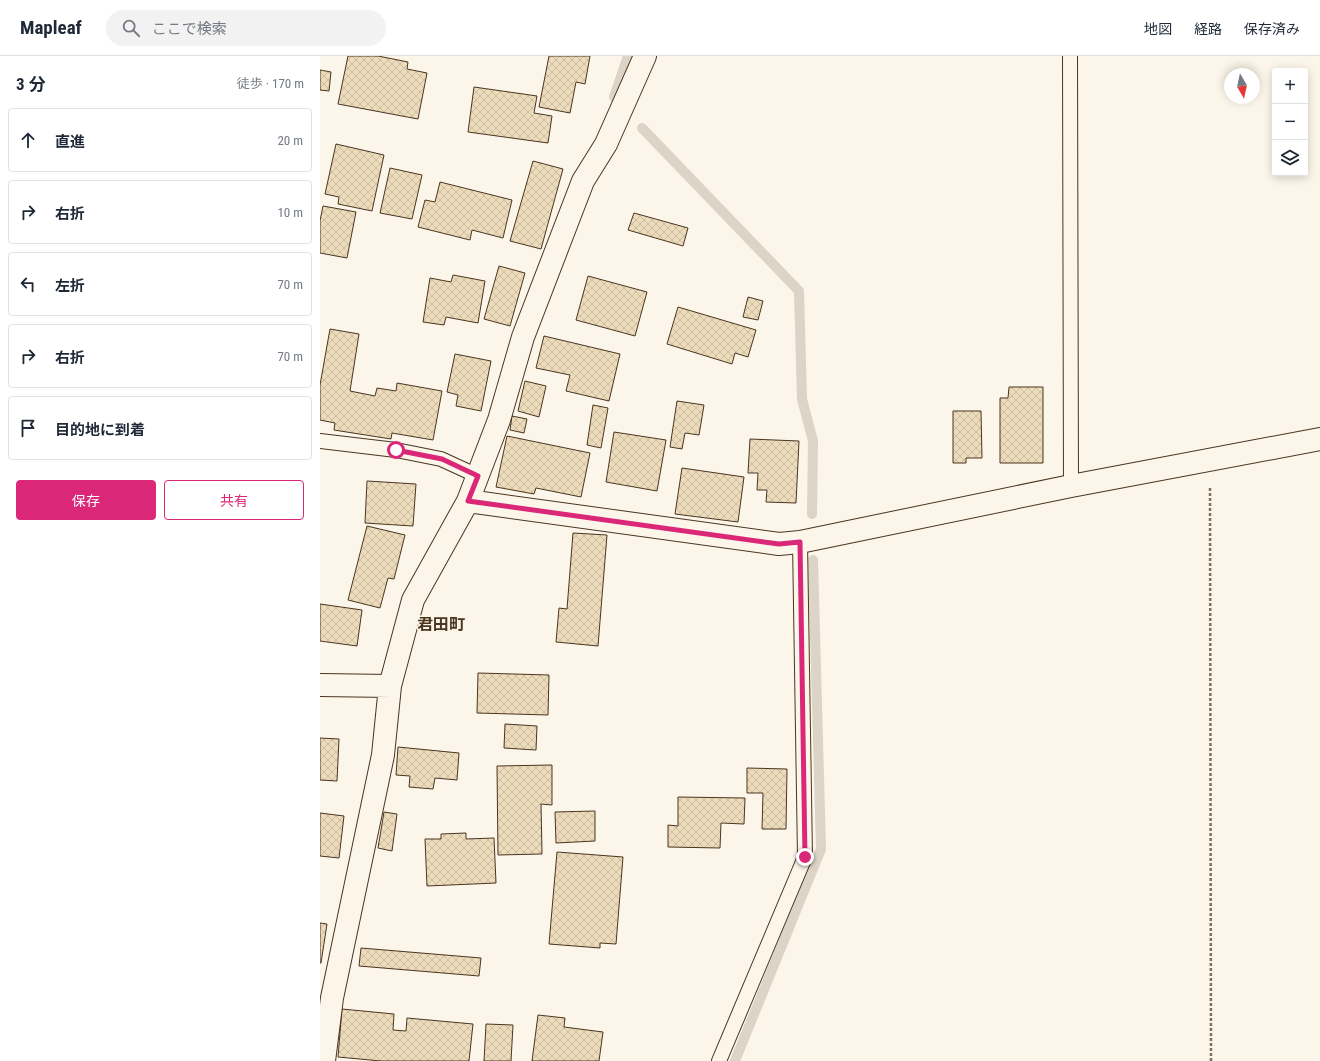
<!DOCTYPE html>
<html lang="ja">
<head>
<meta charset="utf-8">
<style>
  :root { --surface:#fff; --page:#f2f2f3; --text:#1f2937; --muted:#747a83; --line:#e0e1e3; --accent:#db2777 }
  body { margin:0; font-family:"Roboto Condensed","Noto Sans JP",sans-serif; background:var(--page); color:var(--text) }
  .controls { position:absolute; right:12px; top:12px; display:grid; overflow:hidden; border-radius:4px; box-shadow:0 2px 10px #0003 }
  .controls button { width:36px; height:36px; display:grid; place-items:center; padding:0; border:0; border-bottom:1px solid var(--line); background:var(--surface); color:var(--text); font:20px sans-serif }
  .compass { position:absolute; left:904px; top:12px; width:36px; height:36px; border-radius:50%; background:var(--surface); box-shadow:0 2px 10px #0003; rotate:171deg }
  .stop { position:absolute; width:12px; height:12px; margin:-9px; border:3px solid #db2777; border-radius:50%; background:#fff }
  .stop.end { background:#db2777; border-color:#fff; box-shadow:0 1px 4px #0008 }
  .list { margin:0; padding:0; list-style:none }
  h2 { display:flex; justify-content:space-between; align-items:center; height:52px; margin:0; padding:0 16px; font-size:17px }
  h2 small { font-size:13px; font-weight:400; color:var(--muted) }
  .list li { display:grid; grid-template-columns:26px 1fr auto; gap:12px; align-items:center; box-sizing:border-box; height:64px; margin:0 8px 8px; padding:0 8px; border:1px solid var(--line); border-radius:4px }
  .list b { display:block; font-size:15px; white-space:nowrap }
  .list em { font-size:13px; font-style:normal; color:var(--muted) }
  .actions { display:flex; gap:8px; padding:12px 16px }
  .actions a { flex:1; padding:9px 0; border:1px solid var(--accent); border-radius:4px; text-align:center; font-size:14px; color:var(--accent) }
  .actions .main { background:var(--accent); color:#fff }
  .icon { flex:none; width:22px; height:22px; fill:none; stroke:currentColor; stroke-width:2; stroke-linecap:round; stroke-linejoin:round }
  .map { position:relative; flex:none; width:1000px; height:1005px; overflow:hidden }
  header { display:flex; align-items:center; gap:24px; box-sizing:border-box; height:56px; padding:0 20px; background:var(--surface); border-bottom:1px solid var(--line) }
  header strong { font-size:19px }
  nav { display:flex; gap:22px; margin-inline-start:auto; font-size:14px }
  .search { width:280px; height:36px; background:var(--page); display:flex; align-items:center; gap:10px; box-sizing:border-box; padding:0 14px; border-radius:22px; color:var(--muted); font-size:15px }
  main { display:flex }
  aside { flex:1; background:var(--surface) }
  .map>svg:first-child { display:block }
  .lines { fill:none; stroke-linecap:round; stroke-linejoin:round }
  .stream { stroke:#dcd4c6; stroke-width:10 }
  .building { fill:url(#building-cross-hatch); stroke:#4a3520 }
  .lane-casing { stroke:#4a3520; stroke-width:16 }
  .street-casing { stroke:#4a3520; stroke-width:24 }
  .path { stroke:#7f6f5c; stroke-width:2.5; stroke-dasharray:3 2; stroke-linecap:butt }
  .lane { stroke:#fbf6e9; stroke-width:14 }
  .street { stroke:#fbf6e9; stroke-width:22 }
  .route { stroke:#db2777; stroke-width:5 }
  .labels { text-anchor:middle; stroke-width:3; stroke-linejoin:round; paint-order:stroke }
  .quarter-label { font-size:16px; font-weight:bold; fill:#4a3520; stroke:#fbf6e9 }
</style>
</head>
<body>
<header>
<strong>Mapleaf</strong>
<div class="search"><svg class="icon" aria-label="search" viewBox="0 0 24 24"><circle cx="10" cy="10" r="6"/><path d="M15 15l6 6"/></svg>ここで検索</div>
<nav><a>地図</a><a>経路</a><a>保存済み</a></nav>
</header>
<main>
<aside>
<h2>3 分<small>徒歩 · 170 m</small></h2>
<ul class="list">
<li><svg class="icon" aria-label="ahead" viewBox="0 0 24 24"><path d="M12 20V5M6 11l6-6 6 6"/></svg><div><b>直進</b></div><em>20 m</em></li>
<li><svg class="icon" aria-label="right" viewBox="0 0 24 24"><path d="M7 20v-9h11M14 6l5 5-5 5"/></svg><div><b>右折</b></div><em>10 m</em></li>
<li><svg class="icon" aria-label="left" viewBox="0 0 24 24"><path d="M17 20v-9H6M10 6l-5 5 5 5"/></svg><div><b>左折</b></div><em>70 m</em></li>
<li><svg class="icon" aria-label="right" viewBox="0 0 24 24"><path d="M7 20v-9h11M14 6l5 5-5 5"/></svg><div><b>右折</b></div><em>70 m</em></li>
<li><svg class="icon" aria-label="arrive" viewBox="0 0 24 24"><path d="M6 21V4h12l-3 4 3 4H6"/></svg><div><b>目的地に到着</b></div></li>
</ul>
<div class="actions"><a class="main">保存</a><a>共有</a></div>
</aside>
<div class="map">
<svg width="1000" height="1005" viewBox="0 0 1000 1005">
  <defs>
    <pattern id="building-cross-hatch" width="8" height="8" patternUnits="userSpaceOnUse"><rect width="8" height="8" fill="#ecdcbc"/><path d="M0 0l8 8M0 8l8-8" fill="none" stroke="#ccbda1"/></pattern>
  </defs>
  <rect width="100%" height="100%" fill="#fbf6e9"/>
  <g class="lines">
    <!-- stream -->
    <path class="stream" d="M294,41L308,0
      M322,72L479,235L482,343L493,385L492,458
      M415,1005L501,793L493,504"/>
  </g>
  <!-- building -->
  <path class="building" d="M28,0H58L88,6L87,13L107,17L98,63L18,48Z
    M229,0H270L265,28L256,26L250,57L219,51Z
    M0,14L11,16L9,35L0,34Z
    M154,31L217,40L214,57L232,60L228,87L148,76Z
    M16,88L64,99L52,155L18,148L19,141L5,138Z
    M213,105L243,113L221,193L190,185Z
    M70,112L102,119L92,163L60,157Z
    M120,126L192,144L183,182L152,174L150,184L98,171L105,144L115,146Z
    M3,150L36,156L27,202L0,197V165Z
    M314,157L368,172L363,190L308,174Z
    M179,210L205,217L190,270L164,263Z
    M133,219L165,225L158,267L126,261L124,269L103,266L110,222L131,226Z
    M268,220L327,236L315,280L256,264Z
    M428,241L443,245L438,264L423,261Z
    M358,251L436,274L428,301L415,297L412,308L347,288Z
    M10,273L39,278L30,335L55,340L57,332L76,335L77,327L122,335L113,384L72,377L71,383L14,374L15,367L0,364V329Z
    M224,280L300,298L289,345L246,335L250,319L216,312Z
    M135,298L171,305L161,355L136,350L138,339L127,336Z
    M205,325L226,330L219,361L198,355Z
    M689,331H723V407H680V342H688Z
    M357,345L384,349L379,379L365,377L362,393L350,391Z
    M273,349L288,352L281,392L267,389Z
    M633,355H661L662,402H646V407H633Z
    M192,360L207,363L204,377L190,374Z
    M294,376L346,384L337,435L286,426Z
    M187,380L270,397L261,441L216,432L214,438L176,431Z
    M430,383L479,385L476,447L446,446L447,434H437L438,417H428Z
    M362,412L424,421L418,466L355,458Z
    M47,425L96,428L93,470L45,467Z
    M47,470L85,479L74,523L68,522L60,552L28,544Z
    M253,477L287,479L278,590L236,586L239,552L247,553Z
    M0,548L42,554L37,590L0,585Z
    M158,617L229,619L228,659L157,657Z
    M185,668L217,670L216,694L184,692Z
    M0,682L19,683L17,725L0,724Z
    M78,691L139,697L137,724L115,722L113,733L89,731L90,720L76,719Z
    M232,709V749L221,748L222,798L178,799L177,710Z
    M427,712L467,713L466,773H442L443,737H427Z
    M358,741L425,742L424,768L401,767L400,792L348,791V769L358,770Z
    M275,755V785L236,787L235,756Z
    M64,756L77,758L72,795L58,792Z
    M0,757L24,760L19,802L0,800Z
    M146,777V783L174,782L176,827L107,830L105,783H121V778Z
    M237,796L303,801L296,888L280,887V892L229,888Z
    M0,867L7,868L1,907H0Z
    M41,892L161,902L159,920L39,910Z
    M22,953L74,958L73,974L86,975L87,962L153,968L149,1005H61L18,1001Z
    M218,959L245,962L244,971L283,976L279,1005H212Z
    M166,968L193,969L191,1005H164Z"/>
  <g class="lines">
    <defs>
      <path id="lane" d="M750,0L751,430
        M0,385L76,394L121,403L158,420
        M399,1005L485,801L480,486"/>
      <path id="street" d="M148,445L459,488L480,486L751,430L1000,383
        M0,629L70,630
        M4,1005L12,942L63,699L70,630L93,544L148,445L179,364L203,281L263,125L286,88L325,0"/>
    </defs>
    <!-- lane casing -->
    <use href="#lane" class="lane-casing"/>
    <!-- street casing -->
    <use href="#street" class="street-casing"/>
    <!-- path -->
    <path class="path" d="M890,432L891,1005"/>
    <!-- lane -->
    <use href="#lane" class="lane"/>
    <!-- street -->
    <use href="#street" class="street"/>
  </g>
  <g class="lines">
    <!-- route -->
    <path class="route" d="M76,394L122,403L158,420L148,445L459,488L480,486L485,801"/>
  </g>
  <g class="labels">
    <!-- quarter labels -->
    <g class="quarter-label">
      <text x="121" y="574">君田町</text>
    </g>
  </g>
</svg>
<div class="controls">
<button>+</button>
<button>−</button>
<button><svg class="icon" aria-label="layers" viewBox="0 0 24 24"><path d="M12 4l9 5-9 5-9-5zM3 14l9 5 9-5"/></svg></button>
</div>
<svg class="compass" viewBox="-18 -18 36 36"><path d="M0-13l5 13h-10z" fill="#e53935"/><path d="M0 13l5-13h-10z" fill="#747a83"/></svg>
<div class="stop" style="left:76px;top:394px"></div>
<div class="stop end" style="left:485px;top:801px"></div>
</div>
</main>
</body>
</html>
